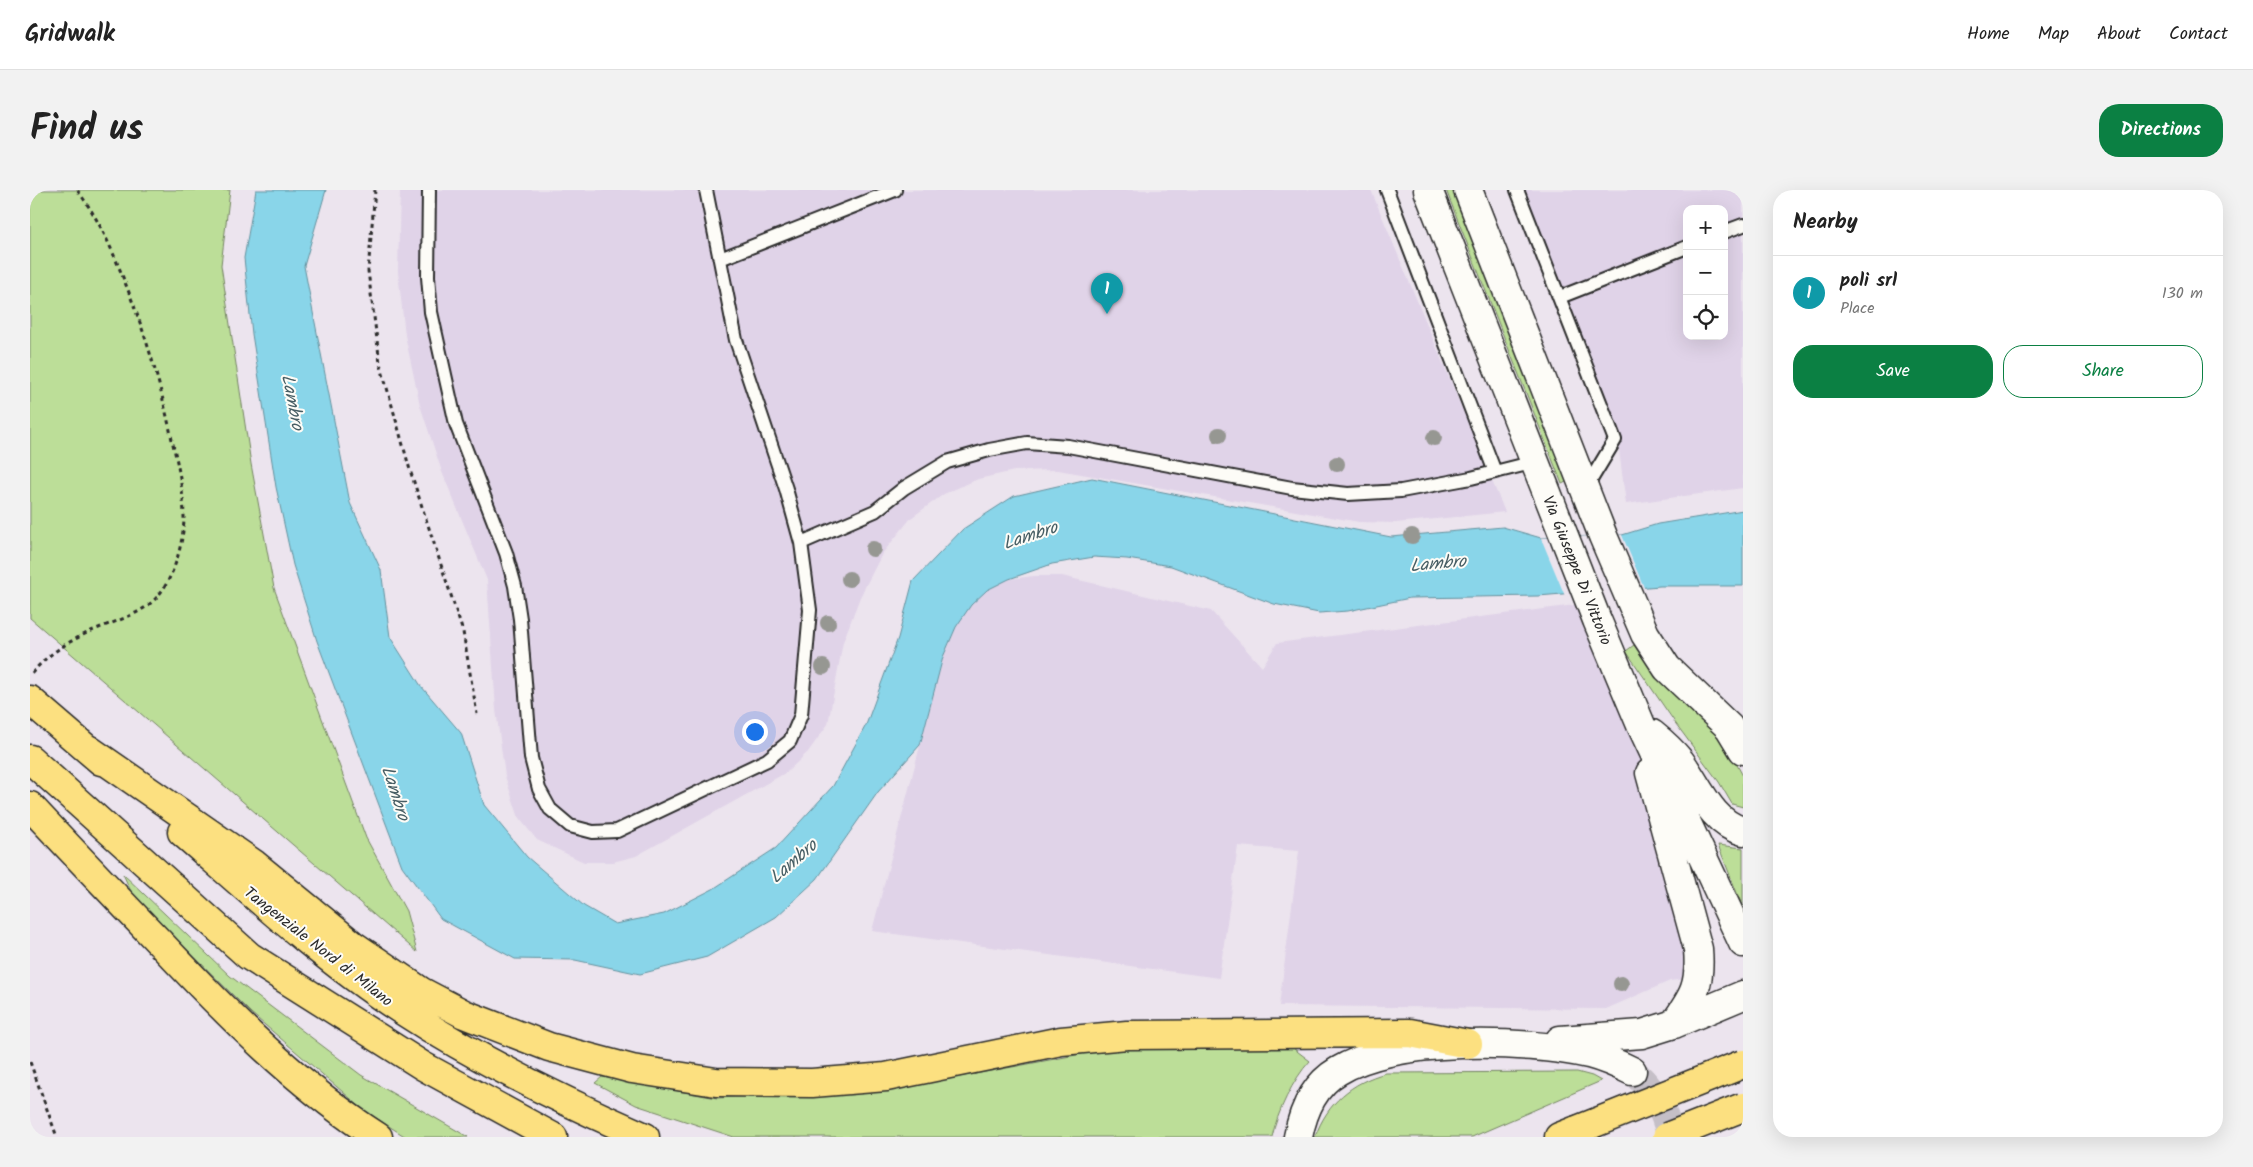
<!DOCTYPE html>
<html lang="en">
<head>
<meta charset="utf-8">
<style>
  :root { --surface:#fff; --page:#f2f2f2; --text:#222; --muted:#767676; --line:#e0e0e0; --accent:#0b8043 }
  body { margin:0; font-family:Kalam,sans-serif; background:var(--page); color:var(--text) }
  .controls { position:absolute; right:15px; top:15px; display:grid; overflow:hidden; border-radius:10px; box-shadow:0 5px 20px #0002 }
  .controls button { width:45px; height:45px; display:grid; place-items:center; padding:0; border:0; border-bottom:1px solid var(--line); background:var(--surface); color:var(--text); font:25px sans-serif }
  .you { position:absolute; left:724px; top:541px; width:18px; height:18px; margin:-12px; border:4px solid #fff; border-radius:50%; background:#1a73e8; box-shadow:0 0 0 8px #1a73e833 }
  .badge { display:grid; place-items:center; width:32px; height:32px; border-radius:50%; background:var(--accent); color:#fff; font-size:16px; font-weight:700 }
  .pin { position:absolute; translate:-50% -41px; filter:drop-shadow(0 1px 2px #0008) }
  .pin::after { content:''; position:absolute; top:26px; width:18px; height:15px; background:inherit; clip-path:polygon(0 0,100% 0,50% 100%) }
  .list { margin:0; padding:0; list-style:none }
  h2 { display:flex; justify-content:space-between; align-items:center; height:65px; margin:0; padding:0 20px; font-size:21px }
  h2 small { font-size:16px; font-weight:400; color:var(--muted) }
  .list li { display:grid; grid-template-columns:32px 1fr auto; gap:15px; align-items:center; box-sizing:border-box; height:75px; padding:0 20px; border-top:1px solid var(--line) }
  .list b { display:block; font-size:19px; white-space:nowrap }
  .list p { margin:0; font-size:16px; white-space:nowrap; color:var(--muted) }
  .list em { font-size:16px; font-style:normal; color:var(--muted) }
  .actions { display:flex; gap:10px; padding:15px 20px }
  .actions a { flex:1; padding:11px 0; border:1px solid var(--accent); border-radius:20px; text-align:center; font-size:18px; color:var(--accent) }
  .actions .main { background:var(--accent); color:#fff }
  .icon { flex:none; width:28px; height:28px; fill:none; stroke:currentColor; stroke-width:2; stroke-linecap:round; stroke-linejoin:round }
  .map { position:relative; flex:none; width:1713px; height:947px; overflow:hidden; border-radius:20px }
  header { display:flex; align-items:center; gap:30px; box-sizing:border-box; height:70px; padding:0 25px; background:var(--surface); border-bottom:1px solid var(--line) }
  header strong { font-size:24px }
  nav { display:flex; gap:28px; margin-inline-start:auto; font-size:18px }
  .intro { display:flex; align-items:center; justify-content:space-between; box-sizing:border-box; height:120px; padding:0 30px }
  h1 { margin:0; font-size:35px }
  .button { padding:12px 22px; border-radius:20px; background:var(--accent); color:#fff; font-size:18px; font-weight:700 }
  main { display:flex; gap:30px; padding:0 30px }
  aside { flex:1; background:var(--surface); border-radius:20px; box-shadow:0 5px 20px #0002 }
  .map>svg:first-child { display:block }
  .built { fill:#e0d3e8; fill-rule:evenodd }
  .green { fill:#bcde98; stroke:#748462 }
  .water { fill:#89d5e9; stroke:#63919d }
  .pier { fill:#ece4ee }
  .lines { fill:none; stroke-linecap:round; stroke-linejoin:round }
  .tertiary-tunnel { stroke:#c5bfc7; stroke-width:28; stroke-dasharray:28 14; stroke-linecap:butt }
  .service-casing { stroke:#2b2b2b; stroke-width:16 }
  .tertiary-casing { stroke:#2b2b2b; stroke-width:31 }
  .motorway-casing { stroke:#2b2b2b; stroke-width:31 }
  .path { stroke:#2b2b2b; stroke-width:3; stroke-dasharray:4 4; stroke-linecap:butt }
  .service { stroke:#fdfcf7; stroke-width:12 }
  .tertiary { stroke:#fdfcf7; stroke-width:28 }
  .motorway { stroke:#fce080; stroke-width:28 }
  .motorway-bridge-casing { stroke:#2b2b2b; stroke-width:31; stroke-linecap:butt }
  .motorway-bridge { stroke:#fce080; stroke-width:28 }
  .tree { fill:#969792 }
  .labels { text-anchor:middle; stroke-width:4; stroke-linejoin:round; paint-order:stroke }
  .street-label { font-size:16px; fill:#2b2b2b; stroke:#fdfcf7 }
  .water-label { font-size:18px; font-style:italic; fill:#475e64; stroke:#fdfcf7 }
</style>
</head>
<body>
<header>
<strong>Gridwalk</strong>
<nav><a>Home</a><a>Map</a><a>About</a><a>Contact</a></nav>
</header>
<div class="intro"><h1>Find us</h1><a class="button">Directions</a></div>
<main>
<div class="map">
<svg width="1713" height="947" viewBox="0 0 1713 947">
  <rect width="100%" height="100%" fill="#ece4ee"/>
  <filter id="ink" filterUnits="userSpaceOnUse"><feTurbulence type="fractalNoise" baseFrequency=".02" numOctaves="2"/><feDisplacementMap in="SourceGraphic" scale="10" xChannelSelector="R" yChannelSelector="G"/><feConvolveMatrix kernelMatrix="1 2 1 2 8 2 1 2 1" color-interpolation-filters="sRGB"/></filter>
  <g filter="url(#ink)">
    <!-- built -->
    <path class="built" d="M370,0H1341L1475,322L1366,333L1329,332L1028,280L984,281L948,289L914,304L881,328L852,364L830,407L813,452L798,534L778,562L757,582L606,666L583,672H554L507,650L489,628L475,586L466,520L457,390L412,282L390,215L375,145L368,82Z
      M1493,0H1713V298L1596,314L1588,252ZM1657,19H1694V146H1657Z
      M1004,386H1032L1181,421L1232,477L1247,453L1561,413L1611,535L1669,787L1640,791L1576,819L1249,816L1269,661L1208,656L1189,788L842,741L913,467L926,437L941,414L957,400L979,389Z"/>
    <!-- green -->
    <path class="green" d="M0,0H200L191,75L221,274L244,398L336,648L376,721L387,762L0,428Z
      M1416,0H1425L1540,290L1532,294Z
      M1604,455L1620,477L1687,544L1699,560L1713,586V617L1702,614L1689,592L1646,534L1596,461Z
      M1688,655L1713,658V718Z
      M93,684L200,786L331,885L438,947H376L335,921L221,823L103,706Z
      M1259,855L1280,871C1263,889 1247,923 1242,947H704L606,915L565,893L572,887L687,908L865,899L1078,859Z
      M1547,882L1562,886L1571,891L1442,947H1285C1297,913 1322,892 1356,883Z"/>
    <!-- water -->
    <path class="water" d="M226,0H296L274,76L320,313L351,380L360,447L391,496L431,543L454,615L497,667L554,716L585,734L634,724L683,699L746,658L803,596L836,535L868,448L883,391L933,339L984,306L1062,288L1361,347L1473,337L1511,348L1592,345L1628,334L1713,320V396H1630L1508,406L1380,408L1318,421L1289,423L1244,414L1141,376L1097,369L1064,367L1022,374L979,389L957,400L941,415L926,437L913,467L890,555L848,602L787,689L746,727L677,767L610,784L545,770L485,769L411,729L372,676L287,451L263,375L246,297L222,144L214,68Z"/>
    <!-- pier -->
    <path class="pier" d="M1592,345L1615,400L1535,406L1511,348Z"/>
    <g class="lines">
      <!-- tertiary-tunnel -->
      <path class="tertiary-tunnel" d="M1602,881C1623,898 1634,920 1641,947"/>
      <defs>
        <path id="service" d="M399,0L398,87L401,122L426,234L476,363L485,396L490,429L501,568L509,599L520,619L540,636L563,642L587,641L737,570L760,551L771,525L780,420L771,353L756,299L706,150L676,0
          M1357,0L1465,282
          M1487,0L1585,250L1556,298
          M1694,42L1713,35
          M690,69L865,0
          M1530,107L1657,57
          M771,353L845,321L874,298L917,272L959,260L997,253L1038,256L1262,298L1318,304L1371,301L1441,288L1505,272"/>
        <path id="tertiary" d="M1398,0L1567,430L1611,535L1713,753
          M1438,0L1573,346L1615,444L1637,478L1699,537L1713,560
          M1622,544C1632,552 1642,561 1650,571C1668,595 1681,633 1713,641
          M1620,583L1668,759C1671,795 1664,806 1644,834
          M1530,850L1612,844L1644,834L1713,805
          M1268,947C1273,921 1284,895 1308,881C1366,846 1495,850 1559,864C1574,868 1588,874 1602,881"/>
        <path id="motorway" d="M0,510L71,571
          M58,559L224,674L323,755L392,802L434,824L519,857L602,879L686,892L782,893L856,887L1031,851L1097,845L1380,843L1438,854
          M0,569L219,766L393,876L523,947
          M0,616C44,663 89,710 133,756C199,826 267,895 348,947
          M152,642C222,703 292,768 370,819C448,870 530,910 615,947
          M1529,947L1547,940"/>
      </defs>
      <!-- service casing -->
      <use href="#service" class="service-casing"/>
      <!-- tertiary casing -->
      <use href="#tertiary" class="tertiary-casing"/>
      <!-- motorway casing -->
      <use href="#motorway" class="motorway-casing"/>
      <!-- path -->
      <path class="path" d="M345,0L338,81L350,173L380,280L433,442L447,524
        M2,483C17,465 36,453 57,443C80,432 109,427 127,407C144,388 153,354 154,329C154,303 148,275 142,250C131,195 115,142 94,90C82,59 68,27 47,0
        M0,872L27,947"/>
      <!-- service -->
      <use href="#service" class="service"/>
      <!-- tertiary -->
      <use href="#tertiary" class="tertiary"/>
      <!-- motorway -->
      <use href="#motorway" class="motorway"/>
      <defs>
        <path id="motorway-bridge" d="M1547,940L1713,874
          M1637,947L1713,917"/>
      </defs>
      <!-- motorway-bridge casing -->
      <use href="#motorway-bridge" class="motorway-bridge-casing"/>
      <!-- motorway-bridge -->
      <use href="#motorway-bridge" class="motorway-bridge"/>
    </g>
    <!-- trees -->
    <g class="tree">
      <circle cx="1189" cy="245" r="8"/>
      <circle cx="1404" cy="248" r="8"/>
      <circle cx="1307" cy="274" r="8"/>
      <circle cx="1382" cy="346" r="8"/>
      <circle cx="843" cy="359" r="8"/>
      <circle cx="819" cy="389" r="8"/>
      <circle cx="798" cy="433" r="8"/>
      <circle cx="793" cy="477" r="8"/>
      <circle cx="1591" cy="794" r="8"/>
    </g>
  </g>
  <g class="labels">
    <!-- street labels -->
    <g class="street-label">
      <text transform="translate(1548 380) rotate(68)" y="6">Via Giuseppe Di Vittorio</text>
      <text transform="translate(289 756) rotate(38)" y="6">Tangenziale Nord di Milano</text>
    </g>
    <!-- water labels -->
    <g class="water-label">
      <text transform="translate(263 212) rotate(79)" y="6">Lambro</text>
      <text transform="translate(1000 345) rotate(-18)" y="6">Lambro</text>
      <text transform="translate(1408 373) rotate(-5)" y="6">Lambro</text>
      <text transform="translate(366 603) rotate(72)" y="6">Lambro</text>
      <text transform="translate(763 671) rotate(-41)" y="6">Lambro</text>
    </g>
  </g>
</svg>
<div class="controls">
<button>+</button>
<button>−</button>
<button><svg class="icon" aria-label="locate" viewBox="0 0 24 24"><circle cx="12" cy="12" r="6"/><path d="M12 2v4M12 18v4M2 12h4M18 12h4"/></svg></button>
</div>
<div class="you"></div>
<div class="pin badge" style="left:1077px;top:124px;background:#0f9aa8">1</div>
</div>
<aside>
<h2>Nearby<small></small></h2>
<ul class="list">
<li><span class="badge" style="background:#0f9aa8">1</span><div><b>poli srl</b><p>Place</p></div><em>130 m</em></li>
</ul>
<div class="actions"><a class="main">Save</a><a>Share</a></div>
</aside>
</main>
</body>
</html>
